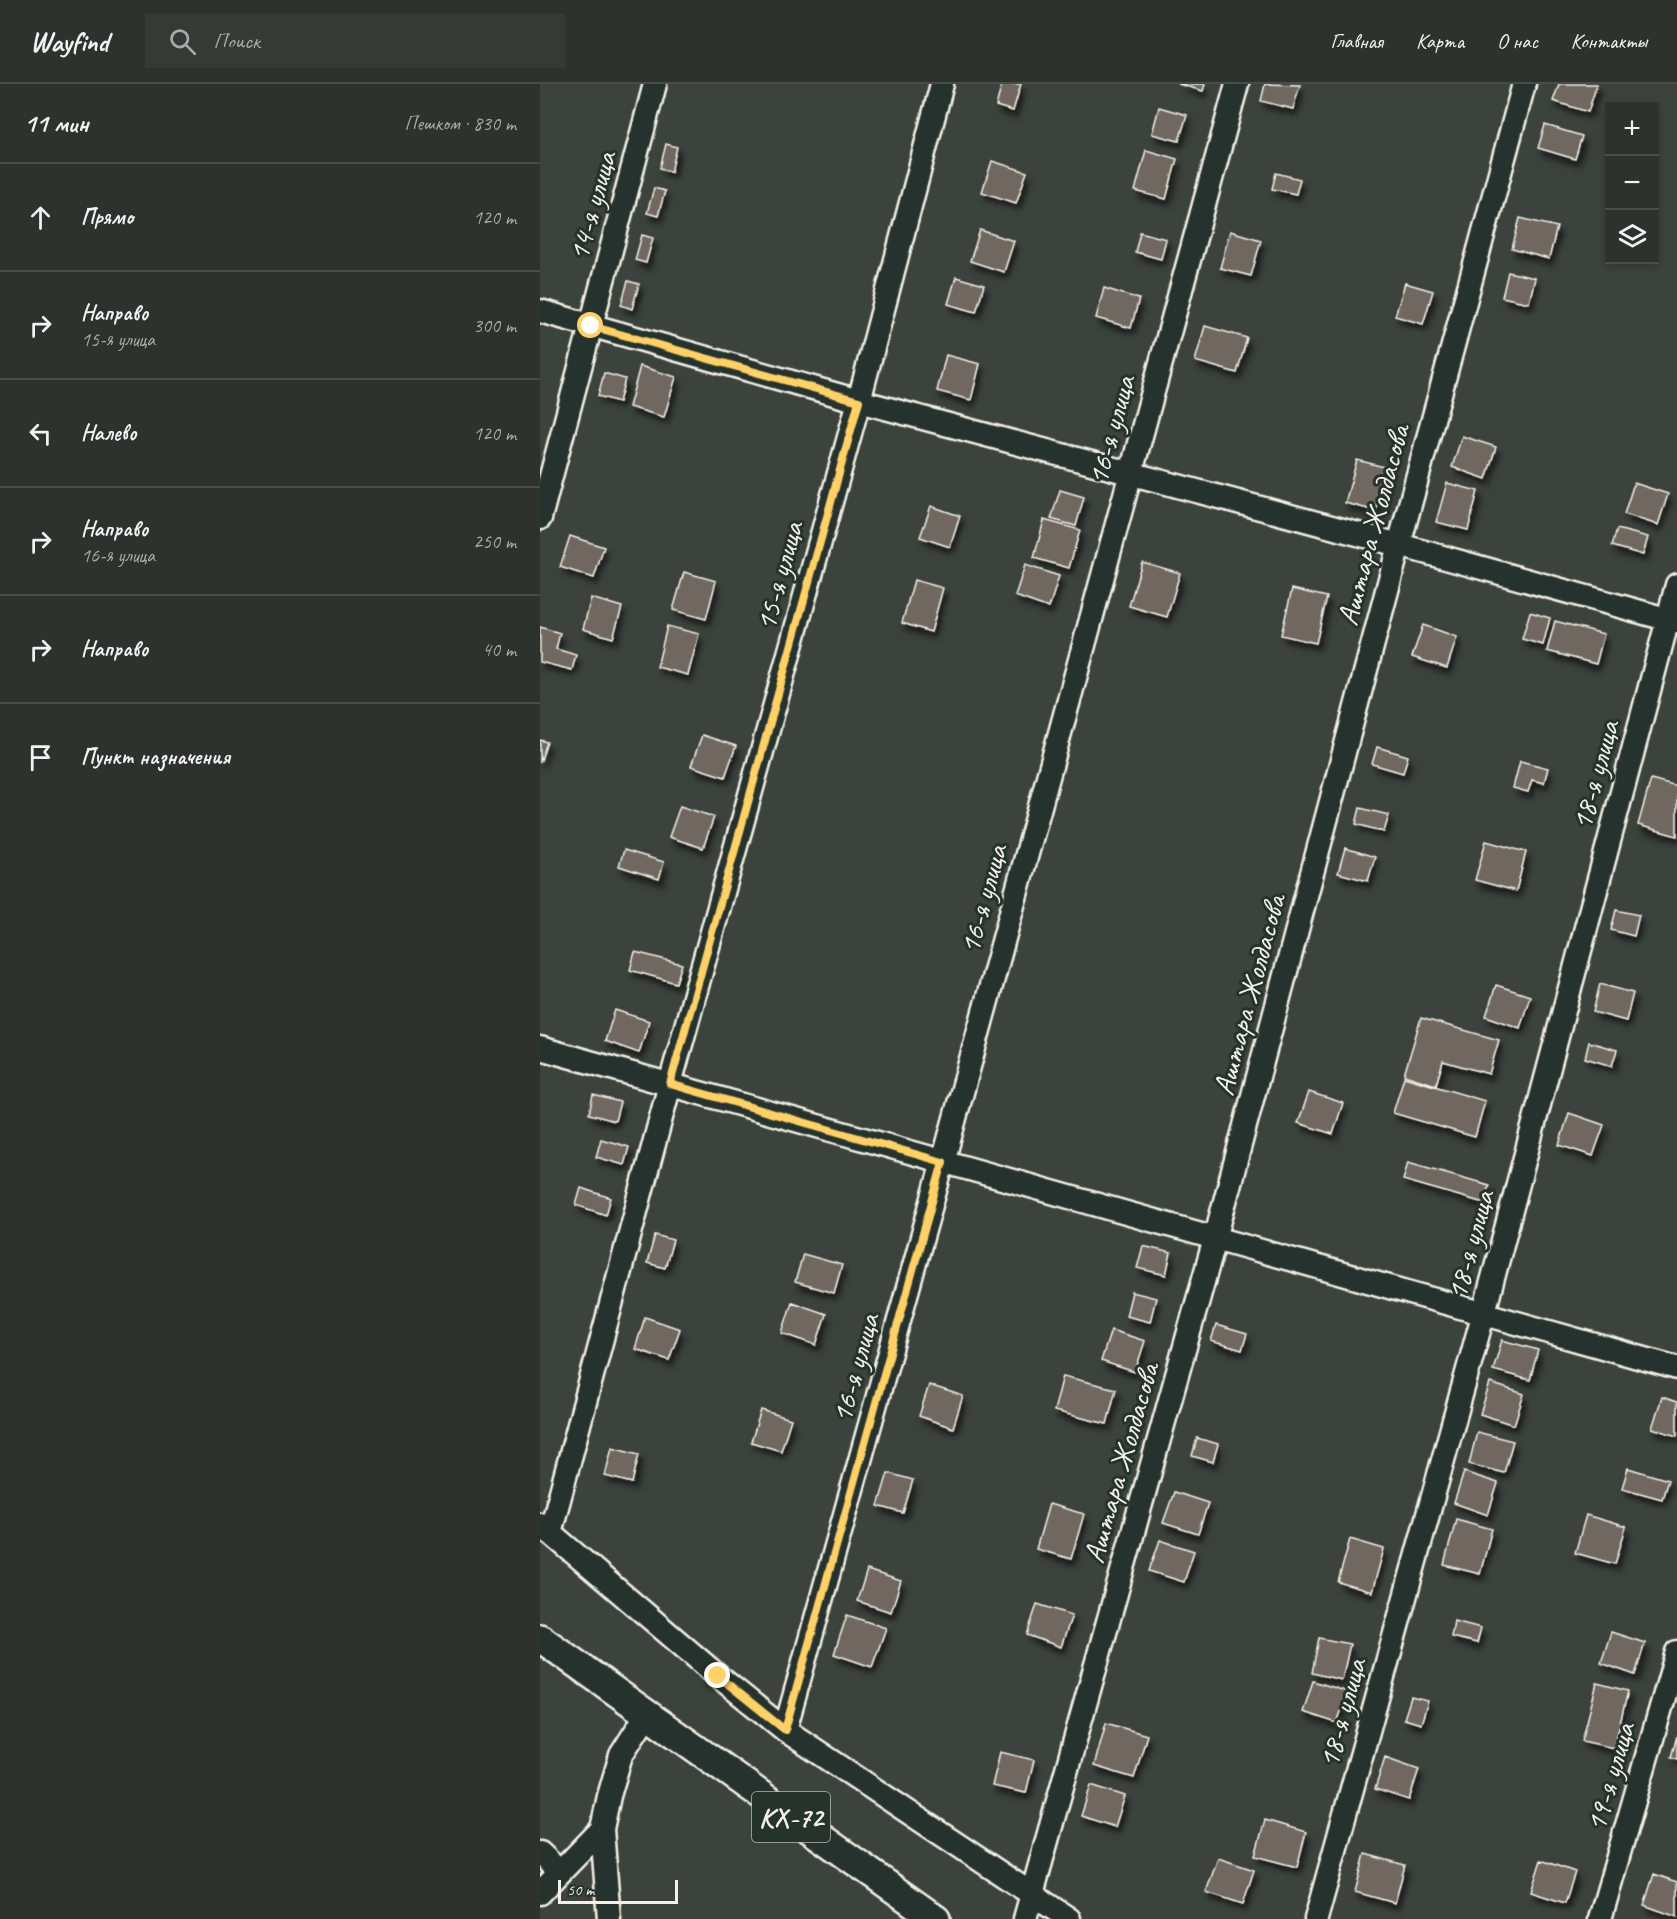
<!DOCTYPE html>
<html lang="ru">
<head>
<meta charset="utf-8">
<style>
  :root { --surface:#2d322d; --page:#353a35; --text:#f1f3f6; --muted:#a7aaaa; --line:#484d49 }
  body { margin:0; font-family:Caveat,sans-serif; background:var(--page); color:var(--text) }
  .controls { position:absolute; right:18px; top:18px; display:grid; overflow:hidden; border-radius:0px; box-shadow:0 3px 9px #0003 }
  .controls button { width:54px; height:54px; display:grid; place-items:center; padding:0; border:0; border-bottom:2px solid var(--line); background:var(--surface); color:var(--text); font:30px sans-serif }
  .scale { position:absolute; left:18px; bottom:15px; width:120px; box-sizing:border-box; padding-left:6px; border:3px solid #f4f1e8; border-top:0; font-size:16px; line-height:21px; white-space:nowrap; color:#f4f1e8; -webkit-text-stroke:4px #26332d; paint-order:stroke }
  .stop { position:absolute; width:18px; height:18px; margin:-14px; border:4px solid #ffd166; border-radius:50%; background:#fff }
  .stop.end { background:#ffd166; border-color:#fff; box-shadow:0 2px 6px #0008 }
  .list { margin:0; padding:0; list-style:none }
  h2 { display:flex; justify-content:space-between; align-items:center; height:78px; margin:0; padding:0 24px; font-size:26px }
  h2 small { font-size:20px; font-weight:400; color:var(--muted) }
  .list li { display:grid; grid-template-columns:39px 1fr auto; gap:18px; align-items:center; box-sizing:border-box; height:108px; padding:0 24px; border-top:2px solid var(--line) }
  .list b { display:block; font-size:22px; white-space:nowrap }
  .list p { margin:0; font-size:20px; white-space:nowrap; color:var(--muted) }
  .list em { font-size:20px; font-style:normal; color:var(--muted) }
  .icon { flex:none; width:33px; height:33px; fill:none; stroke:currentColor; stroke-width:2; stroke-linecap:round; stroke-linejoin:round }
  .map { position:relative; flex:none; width:1137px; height:1835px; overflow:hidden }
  header { display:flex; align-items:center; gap:36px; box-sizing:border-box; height:84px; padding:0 30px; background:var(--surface); border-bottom:2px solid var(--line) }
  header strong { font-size:28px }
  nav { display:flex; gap:33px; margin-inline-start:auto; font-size:21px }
  .search { width:420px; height:54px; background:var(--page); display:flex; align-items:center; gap:15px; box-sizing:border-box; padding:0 21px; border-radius:0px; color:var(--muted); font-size:22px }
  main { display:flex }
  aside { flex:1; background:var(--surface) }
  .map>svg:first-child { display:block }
  .building { fill:#706860; stroke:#f4f1e8; stroke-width:1.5; filter:url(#shadow) }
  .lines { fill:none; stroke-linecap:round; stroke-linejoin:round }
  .minor-casing { stroke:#f4f1e8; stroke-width:27 }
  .major-casing { stroke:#f4f1e8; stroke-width:32 }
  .minor { stroke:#26332d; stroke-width:22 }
  .major { stroke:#26332d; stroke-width:27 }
  .route { stroke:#ffd166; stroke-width:8 }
  .labels { text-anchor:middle; stroke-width:6; stroke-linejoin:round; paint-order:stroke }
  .shield { fill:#26332d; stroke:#b6b8b0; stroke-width:1.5 }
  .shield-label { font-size:28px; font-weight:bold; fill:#f4f1e8 }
  .street-label { font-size:30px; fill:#f4f1e8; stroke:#26332d }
</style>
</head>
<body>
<header>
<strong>Wayfind</strong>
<div class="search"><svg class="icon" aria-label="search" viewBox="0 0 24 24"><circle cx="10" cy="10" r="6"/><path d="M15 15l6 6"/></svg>Поиск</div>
<nav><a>Главная</a><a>Карта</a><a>О нас</a><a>Контакты</a></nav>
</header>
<main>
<aside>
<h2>11 мин<small>Пешком · 830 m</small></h2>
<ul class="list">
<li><svg class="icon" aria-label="ahead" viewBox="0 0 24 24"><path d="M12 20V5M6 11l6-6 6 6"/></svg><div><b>Прямо</b></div><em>120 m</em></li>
<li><svg class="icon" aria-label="right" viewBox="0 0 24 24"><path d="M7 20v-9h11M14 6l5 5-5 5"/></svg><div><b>Направо</b><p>15-я улица</p></div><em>300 m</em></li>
<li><svg class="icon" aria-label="left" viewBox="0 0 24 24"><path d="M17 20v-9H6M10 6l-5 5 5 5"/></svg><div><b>Налево</b></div><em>120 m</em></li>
<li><svg class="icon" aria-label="right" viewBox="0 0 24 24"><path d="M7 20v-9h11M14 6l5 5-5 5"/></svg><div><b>Направо</b><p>16-я улица</p></div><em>250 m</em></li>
<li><svg class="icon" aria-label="right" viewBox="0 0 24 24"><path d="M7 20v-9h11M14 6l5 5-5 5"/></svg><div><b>Направо</b></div><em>40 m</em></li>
<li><svg class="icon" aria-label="arrive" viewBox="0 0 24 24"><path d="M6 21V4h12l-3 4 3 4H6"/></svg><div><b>Пункт назначения</b></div></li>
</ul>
</aside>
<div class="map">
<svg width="1137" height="1835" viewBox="0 0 1137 1835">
  <defs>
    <filter id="shadow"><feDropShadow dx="3.5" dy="6" stdDeviation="3" flood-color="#0009"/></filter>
  </defs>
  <rect width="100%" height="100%" fill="#3c433c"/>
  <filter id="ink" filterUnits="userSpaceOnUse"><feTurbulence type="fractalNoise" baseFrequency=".0167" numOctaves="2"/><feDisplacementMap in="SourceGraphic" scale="12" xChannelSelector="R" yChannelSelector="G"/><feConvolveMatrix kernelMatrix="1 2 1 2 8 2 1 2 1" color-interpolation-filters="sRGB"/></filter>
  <g filter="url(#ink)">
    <!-- building -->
    <path class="building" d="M462,0H481L473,27L456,22Z
      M638,0H665L663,7Z
      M725,0L760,1L753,25L721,17Z
      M1019,0H1057L1048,28L1013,17Z
      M619,23L647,31L639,57L612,50Z
      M1005,41L1042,52L1035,75L998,64Z
      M126,60L137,63L131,88L120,84Z
      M606,66L637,75L626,115L595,107Z
      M452,77L487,88L476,119L442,108Z
      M736,89L760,95L756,110L732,105Z
      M114,104L125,107L118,132L107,129Z
      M980,134L1017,143L1009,175L972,165Z
      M440,146L474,157L464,188L430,177Z
      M690,147L721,156L711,192L680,184Z
      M600,148L626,155L621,175L595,168Z
      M102,151L113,154L106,179L95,176Z
      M968,188L995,194L989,219L962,213Z
      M416,193L444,201L436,228L408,220Z
      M88,197L99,200L92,225L81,221Z
      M865,199L893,207L883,240L855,232Z
      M564,204L599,215L591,244L556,234Z
      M665,242L707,254L697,289L655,277Z
      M406,271L440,280L431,316L397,307Z
      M100,282L136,293L124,333L89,323Z
      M64,289L85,295L79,318L58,312Z
      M922,352L956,363L946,395L912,383Z
      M817,376L848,384L836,427L805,419Z
      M907,399L938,407L928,446L896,438Z
      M1094,399L1128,410L1118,441L1084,430Z
      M520,406L544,413L536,442L511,435Z
      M391,422L420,432L410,463L380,453Z
      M504,436L540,446L529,484L494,474Z
      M1077,445L1108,453L1103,471L1072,462Z
      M30,452L64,463L54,494L20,483Z
      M602,478L640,489L627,533L589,522Z
      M485,481L519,492L509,524L475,512Z
      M144,488L176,497L166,535L133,526Z
      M374,496L403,504L391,548L362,539Z
      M752,505L787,513L776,559L741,551Z
      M51,514L82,523L73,554L43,545Z
      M990,528L1010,534L1003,561L982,555Z
      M1015,537L1064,550L1056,580L1007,567Z
      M883,541L917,553L907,584L872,573Z
      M127,542L159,550L148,591L117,583Z
      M0,543L20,549L16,565L36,571L32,586L0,578Z
      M162,651L196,662L185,693L151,682Z
      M0,656L7,658L0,679Z
      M837,663L868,672L863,689L832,680Z
      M980,677L1008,684L1004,699L992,696L988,708L973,704Z
      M1111,695L1137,702V752L1098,741Z
      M140,722L174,733L163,764L129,753Z
      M820,724L849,731L844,748L816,740Z
      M946,757L986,768L976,807L935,796Z
      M805,764L835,773L828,797L798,789Z
      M84,766L124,778L119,795L79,782Z
      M1076,826L1099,831L1094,852L1071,846Z
      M95,868L142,880L136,899L90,886Z
      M1060,900L1093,909L1086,937L1053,928Z
      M956,901L990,912L980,944L946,932Z
      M75,926L109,937L99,969L65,957Z
      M881,934L959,956L949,990L903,977L896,1001L864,991Z
      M1049,958L1077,966L1072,982L1045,974Z
      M864,993L945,1017L935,1053L853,1029Z
      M769,1008L803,1019L793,1050L758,1039Z
      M53,1011L80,1018L75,1037L49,1030Z
      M1029,1029L1064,1041L1053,1072L1019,1061Z
      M61,1055L89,1063L84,1081L56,1073Z
      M868,1078L949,1101L944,1119L863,1096Z
      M41,1104L71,1114L66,1131L36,1121Z
      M115,1151L133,1156L125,1184L107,1179Z
      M603,1162L631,1169L626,1191L597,1184Z
      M263,1170L302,1181L294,1209L255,1198Z
      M592,1208L616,1214L610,1238L586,1232Z
      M252,1218L286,1230L276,1261L242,1249Z
      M105,1233L140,1245L129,1276L95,1265Z
      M676,1241L707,1250L702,1266L671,1257Z
      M571,1246L605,1257L595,1288L561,1277Z
      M962,1256L998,1266L990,1296L953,1286Z
      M523,1292L576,1305L567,1340L514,1327Z
      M950,1299L984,1310L974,1341L940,1330Z
      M389,1301L423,1312L413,1344L379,1332Z
      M1122,1313L1137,1318V1352L1112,1344Z
      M221,1326L251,1335L241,1367L211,1358Z
      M937,1348L973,1357L964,1389L929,1380Z
      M657,1354L678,1360L673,1378L652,1372Z
      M72,1363L99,1370L92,1399L65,1392Z
      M1088,1384L1128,1396L1122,1415L1082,1404Z
      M924,1388L958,1399L948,1431L914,1419Z
      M348,1389L373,1396L363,1429L338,1422Z
      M634,1408L668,1419L658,1450L623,1439Z
      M509,1420L544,1430L531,1475L496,1465Z
      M1046,1431L1086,1443L1075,1480L1035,1469Z
      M916,1435L952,1445L940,1490L904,1481Z
      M810,1455L844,1465L832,1508L798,1498Z
      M620,1456L654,1467L644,1498L609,1487Z
      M327,1486L361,1497L351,1528L317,1517Z
      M497,1520L532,1531L521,1563L487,1551Z
      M307,1531L346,1544L332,1583L294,1570Z
      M914,1537L941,1544L937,1559L911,1553Z
      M1071,1548L1105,1559L1095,1591L1061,1579Z
      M779,1554L810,1560L802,1596L772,1589Z
      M773,1597L808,1608L797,1639L763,1628Z
      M1057,1599L1088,1607L1074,1664L1042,1657Z
      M871,1613L888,1617L881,1640L864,1635Z
      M566,1639L607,1651L594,1694L554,1682Z
      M1137,1652V1675L1131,1673Z
      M460,1668L494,1676L486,1709L452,1702Z
      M845,1673L879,1685L869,1716L835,1705Z
      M551,1701L585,1712L575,1743L541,1732Z
      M725,1736L766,1748L757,1783L715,1772Z
      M825,1770L865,1781L855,1819L815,1808Z
      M678,1774L714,1786L703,1820L666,1808Z
      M1001,1776L1035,1788L1025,1819L991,1808Z
      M1114,1790L1137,1798V1833L1104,1821Z"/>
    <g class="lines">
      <defs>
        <path id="minor" d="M0,227L319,317L859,461L1137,538
          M0,434L115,0
          M0,964L1137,1284
          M0,1440L178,1592L245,1646L529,1835
          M10,1449L130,1000L319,317L402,0
          M245,1646L403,1078L697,0
          M62,1745L69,1835
          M0,1769L20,1788
          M0,1809L62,1745L69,1712L81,1671L107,1630
          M485,1835L675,1155L859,461L984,0
          M776,1835L944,1228L1137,501
          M1060,1835L1137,1568"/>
        <path id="major" d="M0,1554L396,1835"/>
      </defs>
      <!-- minor casing -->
      <use href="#minor" class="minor-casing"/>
      <!-- major casing -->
      <use href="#major" class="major-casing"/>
      <!-- minor -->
      <use href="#minor" class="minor"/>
      <!-- major -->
      <use href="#major" class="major"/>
    </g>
  </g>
  <g class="lines" filter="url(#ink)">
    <!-- route -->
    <path class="route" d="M51,242L319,317L130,1000L403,1078L245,1646L178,1592"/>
  </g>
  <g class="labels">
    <!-- shield labels -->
    <rect class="shield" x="212" y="1708" width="78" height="50" rx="4.5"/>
    <g class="shield-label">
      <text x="251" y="1743">КХ-72</text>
    </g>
    <!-- street labels -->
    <g class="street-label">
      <text transform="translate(52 122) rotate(-75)" y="10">14-я улица</text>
      <text transform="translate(571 346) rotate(-75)" y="10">16-я улица</text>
      <text transform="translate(833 441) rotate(-75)" y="10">Аштара Жолдасова</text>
      <text transform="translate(239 492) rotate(-75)" y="10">15-я улица</text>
      <text transform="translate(1055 691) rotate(-75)" y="10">18-я улица</text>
      <text transform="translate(443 815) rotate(-75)" y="10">16-я улица</text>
      <text transform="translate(709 911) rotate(-75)" y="10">Аштара Жолдасова</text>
      <text transform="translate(930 1161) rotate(-75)" y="10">18-я улица</text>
      <text transform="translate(315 1284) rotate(-75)" y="10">16-я улица</text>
      <text transform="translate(581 1379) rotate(-74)" y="10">Аштара Жолдасова</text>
      <text transform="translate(802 1629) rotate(-75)" y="10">18-я улица</text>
      <text transform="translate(1070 1693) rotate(-74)" y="10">19-я улица</text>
    </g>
  </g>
</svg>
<div class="controls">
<button>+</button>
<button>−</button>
<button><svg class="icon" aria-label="layers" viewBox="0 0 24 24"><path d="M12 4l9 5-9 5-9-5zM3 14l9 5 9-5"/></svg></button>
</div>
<div class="scale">50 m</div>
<div class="stop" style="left:51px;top:242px"></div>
<div class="stop end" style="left:178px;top:1592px"></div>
</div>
</main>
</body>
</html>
